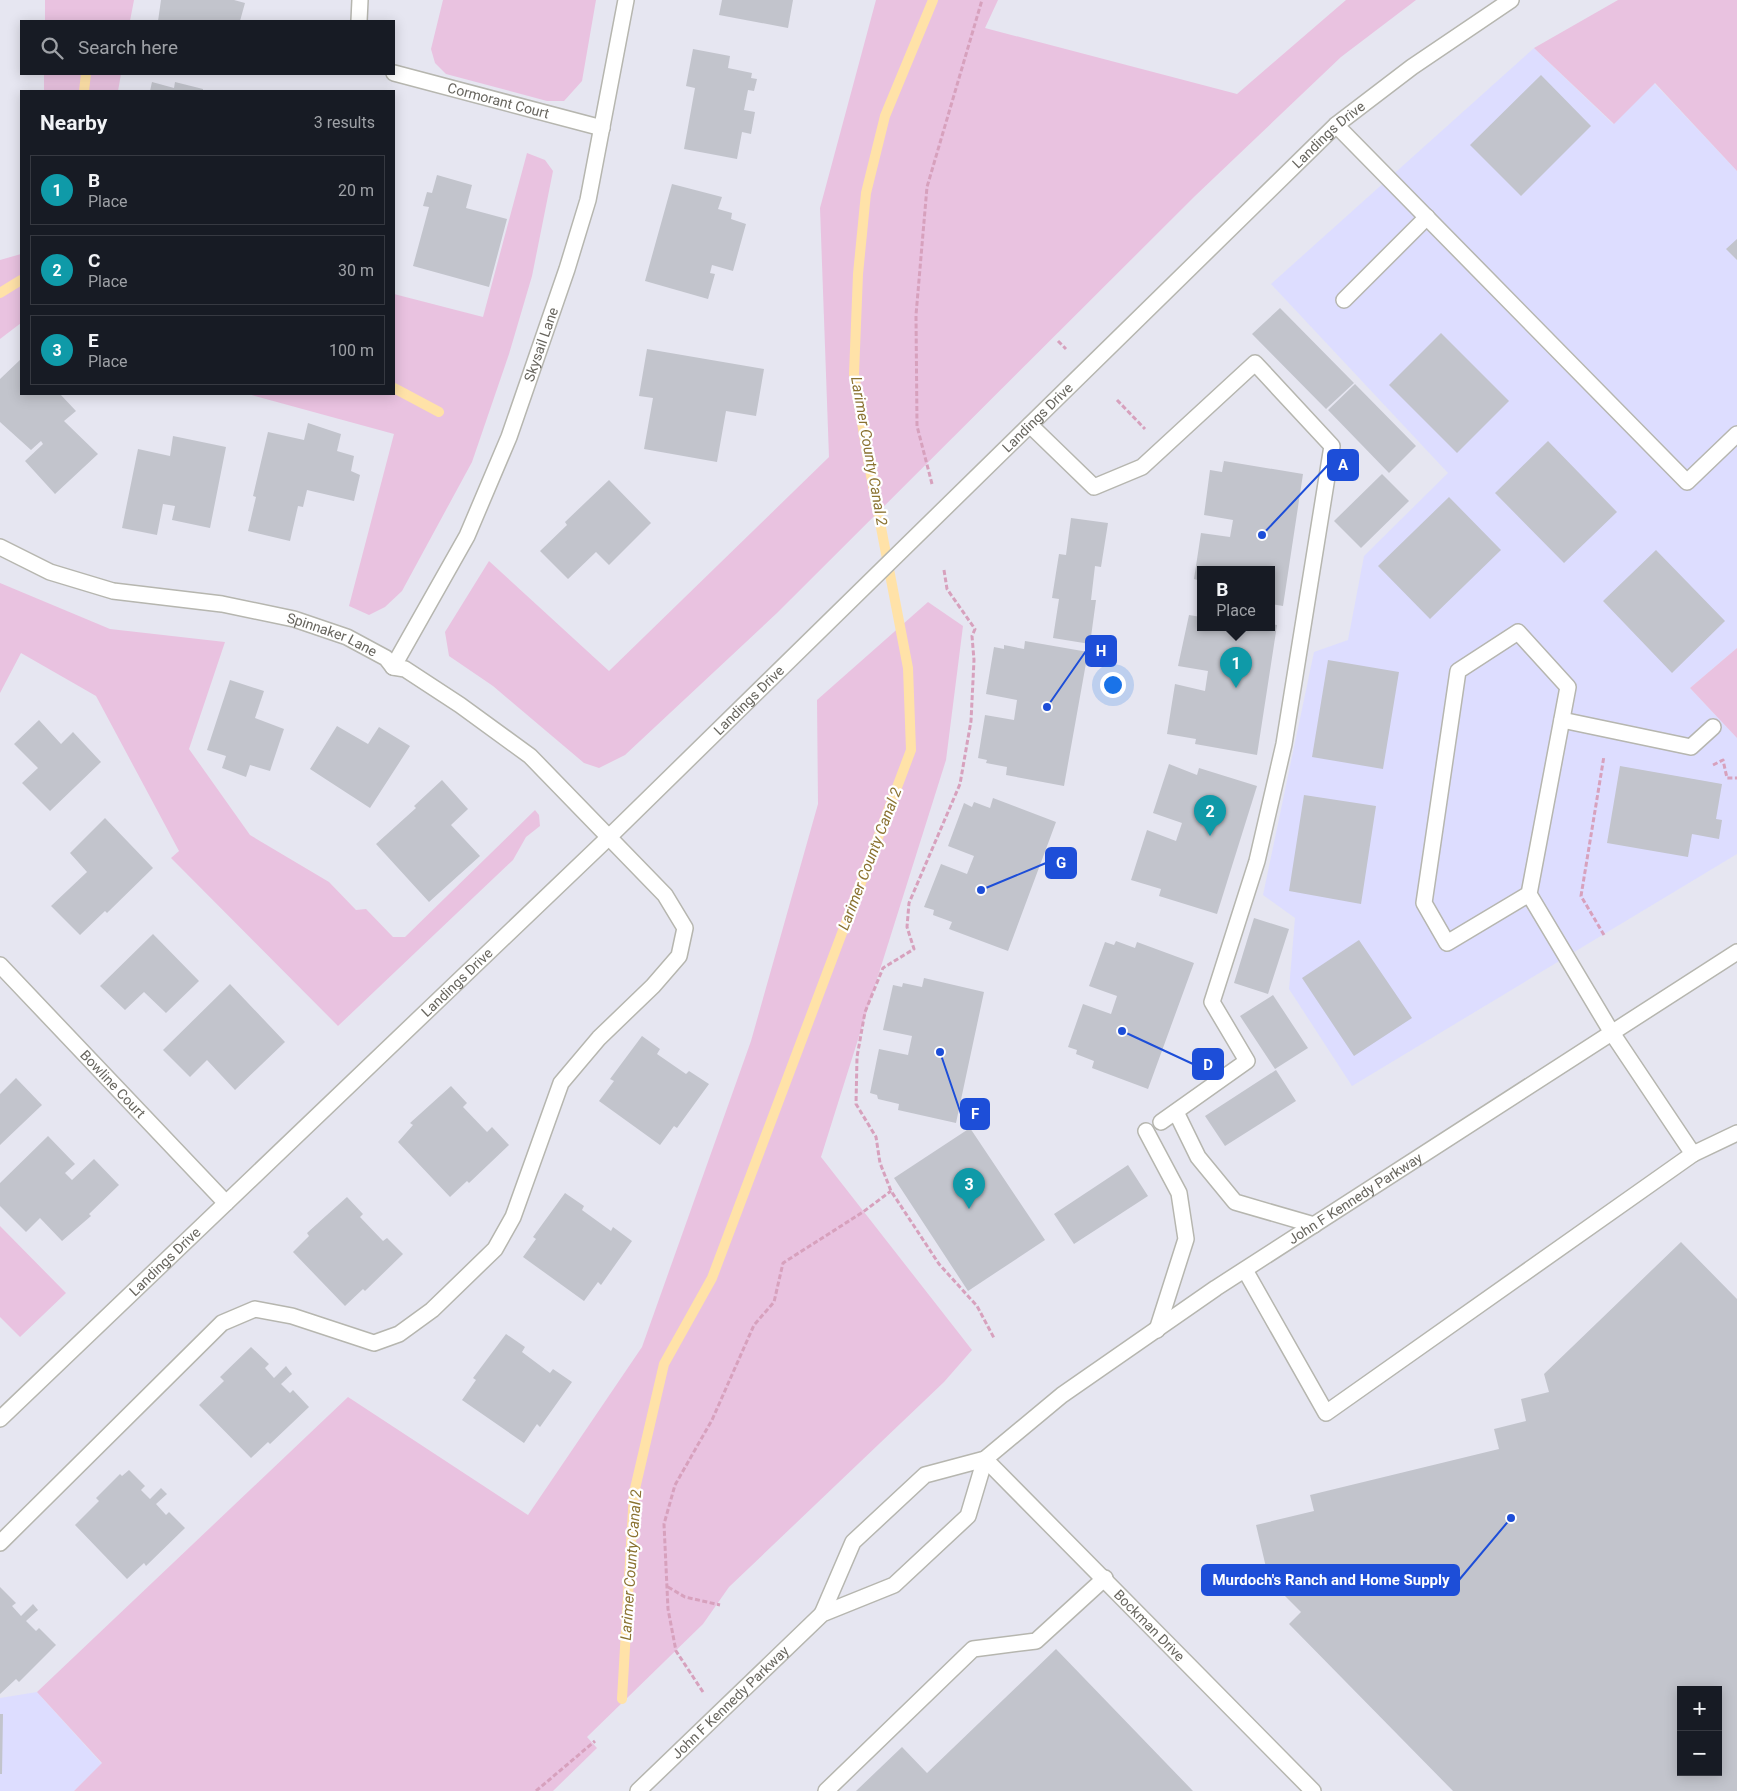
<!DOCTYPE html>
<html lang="en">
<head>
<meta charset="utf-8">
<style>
  :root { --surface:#171b24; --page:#242831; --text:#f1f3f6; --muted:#9ea1a6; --line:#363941; --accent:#7c3aed }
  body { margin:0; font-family:Roboto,sans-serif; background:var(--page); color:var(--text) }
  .controls { position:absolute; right:15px; bottom:15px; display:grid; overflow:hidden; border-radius:0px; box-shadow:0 2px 12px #0003 }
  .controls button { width:45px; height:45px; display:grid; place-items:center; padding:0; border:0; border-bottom:1px solid var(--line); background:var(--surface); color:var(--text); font:25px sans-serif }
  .you { position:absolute; left:1112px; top:684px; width:18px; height:18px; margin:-12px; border:4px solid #fff; border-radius:50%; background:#1a73e8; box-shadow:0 0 0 8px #1a73e833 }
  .badge { display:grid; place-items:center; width:32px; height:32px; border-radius:50%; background:var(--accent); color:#fff; font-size:16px; font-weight:700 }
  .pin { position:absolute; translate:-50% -41px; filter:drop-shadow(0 1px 2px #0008) }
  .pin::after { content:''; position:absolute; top:26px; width:18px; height:15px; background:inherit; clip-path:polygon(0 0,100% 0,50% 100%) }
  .popup { position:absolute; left:1197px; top:566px; width:78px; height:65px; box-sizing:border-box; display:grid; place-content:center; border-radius:0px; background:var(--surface); filter:drop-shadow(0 1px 4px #0005); font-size:16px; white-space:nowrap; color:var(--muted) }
  .popup b { font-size:19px; color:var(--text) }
  .popup::after { content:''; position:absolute; left:50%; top:100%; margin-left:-10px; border:10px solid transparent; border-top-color:var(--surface) }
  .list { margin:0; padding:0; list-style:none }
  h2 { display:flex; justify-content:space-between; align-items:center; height:65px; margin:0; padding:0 20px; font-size:21px }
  h2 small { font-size:16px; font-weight:400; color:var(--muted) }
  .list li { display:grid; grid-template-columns:32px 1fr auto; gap:15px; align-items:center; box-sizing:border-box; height:70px; margin:0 10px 10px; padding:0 10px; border:1px solid var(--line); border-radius:0px }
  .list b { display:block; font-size:19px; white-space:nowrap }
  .list p { margin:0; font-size:16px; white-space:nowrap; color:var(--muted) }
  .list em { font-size:16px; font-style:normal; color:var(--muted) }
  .icon { flex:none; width:28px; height:28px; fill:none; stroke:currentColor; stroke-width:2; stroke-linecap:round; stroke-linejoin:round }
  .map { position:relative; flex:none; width:1737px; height:1791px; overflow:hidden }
  .search { position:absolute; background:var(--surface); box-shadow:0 2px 12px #0003; left:20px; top:20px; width:375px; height:55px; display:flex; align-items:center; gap:12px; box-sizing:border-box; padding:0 18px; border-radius:0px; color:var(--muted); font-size:19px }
  .panel { position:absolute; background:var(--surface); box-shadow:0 2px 12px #0003; left:20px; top:90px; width:375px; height:305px; border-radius:0px }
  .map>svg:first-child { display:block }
  .commercial { fill:#ddf }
  .green { fill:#e9c2e0 }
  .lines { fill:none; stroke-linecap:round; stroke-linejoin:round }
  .stream { stroke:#ffe2a8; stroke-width:10 }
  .building { fill:#c2c4cc; fill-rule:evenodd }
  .minor-casing { stroke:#b6b6af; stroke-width:18 }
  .path { stroke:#d7a1bd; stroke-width:3; stroke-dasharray:5 2.5; stroke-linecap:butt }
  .minor { stroke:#fff; stroke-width:15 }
  .labels { text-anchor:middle; stroke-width:4.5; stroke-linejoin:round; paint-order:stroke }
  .street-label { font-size:14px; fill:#67655e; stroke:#fff }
  .water-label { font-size:15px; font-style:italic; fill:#8a7231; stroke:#fff }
  .leader { fill:none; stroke:#1d4ed8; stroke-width:2 }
  .callout-dot { fill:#1d4ed8; stroke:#fff; stroke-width:2 }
  .callout { fill:#1d4ed8; stroke:#1d4ed8; stroke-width:2 }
  .callout-label { font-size:15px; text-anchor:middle; font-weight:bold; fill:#fff }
</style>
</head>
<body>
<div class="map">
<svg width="1737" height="1791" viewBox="0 0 1737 1791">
  <rect width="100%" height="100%" fill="#e6e6f1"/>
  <!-- commercial -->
  <path class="commercial" d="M1534,48L1613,124L1654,83L1737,171V648L1690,688L1737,738V854L1352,1086L1289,989L1295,918L1263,895L1314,652L1348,640L1364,556L1448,473L1271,284Z
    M37,1692L102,1764L74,1791H0V1698Z"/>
  <!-- green -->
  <path class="green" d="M45,0H134L130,21H45Z
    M443,0H596L582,81L564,101H547L446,74L435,63L431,49Z
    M876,0H998L985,28L1237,94L1346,0H1416L1341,57L1195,196L777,613L625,755L599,768L584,763L493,686L449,656L445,632L489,561L609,671L829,457L820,208Z
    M1618,0H1737V171L1655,83L1614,124L1534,48Z
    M44,74H121L118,91H44Z
    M527,153L545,160L553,171L532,276L509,354L472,462L402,591L385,607L369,615L349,606L394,434L248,394H394V294L483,317Z
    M21,254V323L0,339V260Z
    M0,583L110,629L225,642L189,749L250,835L329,882L356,910L366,909L393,937H405L535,810L539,815L540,826L526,837L513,860L338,1026L171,858L179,851L96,696L21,653L0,693Z
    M928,602L963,626L946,760L821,1157L972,1350L944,1382L729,1587L703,1624L587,1737L597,1748L553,1791H74L102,1763L37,1692L348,1397L528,1515L642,1347L751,1041L818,804L817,700Z
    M1737,648V738L1690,688Z
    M0,1226L66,1293L20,1337L0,1317Z"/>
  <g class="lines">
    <!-- stream -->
    <path class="stream" d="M84,91L86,74
      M0,293L21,280
      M394,388L439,412
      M622,1699L634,1493L664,1364L712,1278L911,750L908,668L869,465L854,374L858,274L866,193L885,116L933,0"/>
  </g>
  <!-- building -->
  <path class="building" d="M161,0H234L245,3L240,21H158Z
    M722,0H793L788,28L719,15Z
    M693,49L730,56L728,68L752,73L751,78L757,79L754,91L748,90L744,110L755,112L751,134L742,132L737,159L684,149L695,88L686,86Z
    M1541,75L1591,126L1521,196L1470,145Z
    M152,82L174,88L175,82L203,89V91H150Z
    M437,175L472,185L466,208L507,219L489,287L413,266L429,207L423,206L427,192L432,193Z
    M672,184L722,197L718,209L732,213L731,219L746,224L733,271L712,265L710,273L715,274L708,299L645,281Z
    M1737,239V260L1726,249Z
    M1280,308L1354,383L1326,409L1252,334Z
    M1441,333L1509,401L1457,453L1389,385Z
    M647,349L764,369L756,416L726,411L717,462L644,449L653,398L639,396Z
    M21,359V394H60L76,411L64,421L98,454L55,494L25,461L43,444L41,441L31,450L0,422V379Z
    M1355,384L1416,446L1389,473L1328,410Z
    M308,423L341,434L337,451L354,456L351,471L360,475L354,501L307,490L303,507L298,506L290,541L248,531L256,497L253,496L268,432L304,440Z
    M173,436L226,447L210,528L172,520L175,506L163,504L157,535L122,528L138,449L170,456Z
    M1548,441L1617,512L1564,563L1495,493Z
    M1224,461L1303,474L1283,606L1271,604V569H1201V581L1194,579L1201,533L1230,537L1233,520L1204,515L1210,470L1222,472Z
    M1382,474L1409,501L1361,548L1334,521Z
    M609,480L651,523L609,565L596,552L568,579L540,551L567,525L565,522Z
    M1449,497L1501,550L1430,619L1378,566Z
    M1071,518L1108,523L1101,567L1095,566L1091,600H1096L1090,644L1053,638L1059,599L1052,598L1059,554L1066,555Z
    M1656,550L1725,621L1672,673L1603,601Z
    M1189,615L1201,617V627H1271V624L1277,625L1257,755L1195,744L1196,739L1167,734L1175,684L1205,691L1208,671L1178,666Z
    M1025,641L1088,652L1064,786L1006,775L1007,767L986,763L987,760L978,758L985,715L1014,720L1017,700L986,694L994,647L1004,649V645L1024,649Z
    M1328,660L1399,672L1383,769L1312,757Z
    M230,680L264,691L255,718L284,729L270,771L250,765L246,777L222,768L226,756L207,750Z
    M39,720L61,744L73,732L101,762L50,811L22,783L38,768L14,744Z
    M337,726L368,744L379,727L410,746L370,808L310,769Z
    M1169,764L1197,775L1199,768L1257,786L1217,914L1159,896L1161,889L1131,880L1147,830L1176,841L1182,823L1153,813Z
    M1620,766L1722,784L1716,819L1722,820L1719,839L1692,834L1688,857L1607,843Z
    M442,780L468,809L451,825L480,856L429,902L376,844L416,808L414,806Z
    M1304,795L1376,806L1361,904L1289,891Z
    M993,798L1056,822L1008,951L949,929L952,922L933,915L934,910L924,907L941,864L967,874L974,856L948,846L964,803L972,807L974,802L990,808Z
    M105,818L153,868L107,913L105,911L80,935L51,906L87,872L70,853Z
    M1254,918L1289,929L1268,994L1234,983Z
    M153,934L199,981L166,1013L144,992L125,1010L100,986Z
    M1359,940L1412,1018L1354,1056L1302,978Z
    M1116,941L1135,948L1137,942L1194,963L1148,1089L1092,1068L1094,1061L1076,1054L1077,1050L1068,1047L1083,1004L1111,1014L1117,996L1089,986L1105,942L1114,945Z
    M924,978L984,992L956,1123L898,1110L899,1104L878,1099L877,1095L870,1093L879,1049L908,1055L912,1036L883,1030L893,985L902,987L903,983L922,987Z
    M230,984L285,1042L235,1090L207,1060L190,1077L163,1050Z
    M1273,995L1308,1048L1275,1069L1240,1016Z
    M642,1036L660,1049L657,1054L686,1074L689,1071L709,1084L677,1128L674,1126L660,1145L599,1101L614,1081L610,1079Z
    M1276,1070L1296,1101L1225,1146L1205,1116Z
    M16,1078L42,1105L0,1145V1094Z
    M451,1086L467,1103L463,1107L487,1132L492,1127L509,1145L469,1183L467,1181L450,1197L398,1142L413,1125L410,1123Z
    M970,1128L1045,1240L968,1291L894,1178Z
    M48,1136L75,1164L65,1173L72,1180L94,1159L119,1185L89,1214L91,1216L62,1241L40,1218L26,1232L0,1206V1183Z
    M1128,1165L1148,1196L1074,1244L1054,1214Z
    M565,1193L584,1206L582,1210L611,1231L613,1227L632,1241L601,1285L598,1282L584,1301L523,1257L536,1239L533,1237Z
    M347,1197L363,1214L360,1217L383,1241L387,1238L403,1254L365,1291L363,1289L345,1306L293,1252L309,1236L307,1233Z
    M1681,1242L1737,1299V1791H1453L1289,1624L1301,1612L1269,1580L1256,1525L1314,1511L1310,1495L1499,1449L1494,1429L1526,1421L1521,1399L1549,1392L1544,1374ZM1681,1690H1718V1772H1681Z
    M506,1334L525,1347L522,1352L550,1373L553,1369L572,1382L540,1427L537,1424L524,1443L462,1400L476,1380L473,1378Z
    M251,1347L269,1364L265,1368L274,1378L286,1366L292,1374L281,1384L290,1393L293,1390L309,1407L270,1444L268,1442L251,1458L199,1405L224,1381L220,1377Z
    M129,1470L145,1486L141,1490L150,1499L161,1488L167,1494L156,1504L166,1515L169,1512L185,1528L146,1566L144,1563L127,1579L75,1525L99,1501L96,1498L120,1474L122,1476Z
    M0,1587L16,1603L12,1606L21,1616L33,1604L38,1610L26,1621L36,1631L39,1628L56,1645L19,1682L16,1679L0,1694Z
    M1056,1649L1193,1791H856L902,1747L927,1773Z
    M0,1714H3L2,1774H0Z"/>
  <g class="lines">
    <defs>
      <g id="minor">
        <path d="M359,21L360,0"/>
        <path id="s1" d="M394,73L602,128"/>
        <path d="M1336,125L1687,482L1737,434"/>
        <path d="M1344,300L1427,217"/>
        <path d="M1030,425L1094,487L1142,467L1255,363L1332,446L1284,744L1257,861L1212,1002L1247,1061L1161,1122"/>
        <path id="s2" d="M0,547L50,572L113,591L222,604L294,619L347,637L386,658L393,667L405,669L460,705L530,756L665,895L685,928L679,956L653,986L599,1038L561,1083L513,1217L495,1249L432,1310L399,1334L374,1343L292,1316L255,1309L222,1323L0,1543"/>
        <path id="s3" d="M393,667L467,536L509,437L567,269L588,200L626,0"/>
        <path d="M1562,720L1691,747L1713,727"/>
        <path id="s4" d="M0,965L226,1203"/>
        <path d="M1176,1112L1198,1157L1235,1202L1314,1225"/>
        <path d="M1146,1131L1179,1193L1186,1239L1157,1330"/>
        <path d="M1693,1154L1737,1133"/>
        <path d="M1245,1270L1326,1413L1693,1154L1612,1033L1529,894L1568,687L1518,632L1458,671L1424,903L1447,943L1529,894"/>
        <path id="s5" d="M0,1419L608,838L1336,125L1412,67L1511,0"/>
        <path id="s6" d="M985,1459L1313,1791"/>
        <path id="s7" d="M822,1614L853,1542L925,1475L985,1459L1062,1395L1216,1288L1737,952"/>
        <path id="s8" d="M638,1791L822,1614L894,1585L968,1516L985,1459"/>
        <path d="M826,1791L973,1649L1036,1641L1105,1578"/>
      </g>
    </defs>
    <!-- minor casing -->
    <use href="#minor" class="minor-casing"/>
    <!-- path -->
    <path class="path" d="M1058,341L1066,349
      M1117,400L1145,429
      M932,484L917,426L916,315L927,187L982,0
      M944,570L947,589L975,629L972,636L974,660L971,721L960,784L909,903L907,927L914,949L883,968L865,1012L857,1057L856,1104L876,1137L880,1163L891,1191L939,1264L977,1306L994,1338
      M1713,765L1723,760L1727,778H1737
      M1604,935L1581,896L1604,756
      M668,1587L685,1597L720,1605
      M703,1692L676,1651L668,1609L664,1524L675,1485L712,1420L754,1325L774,1302L783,1263L863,1212L891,1191
      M536,1791L595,1741"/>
    <!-- minor -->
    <use href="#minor" class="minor"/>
  </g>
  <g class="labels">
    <!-- street labels -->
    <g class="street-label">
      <text dy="5" stroke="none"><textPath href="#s1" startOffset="108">Cormorant Court</textPath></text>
      <text dy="5" stroke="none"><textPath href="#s5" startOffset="1848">Landings Drive</textPath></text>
      <text dy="5" stroke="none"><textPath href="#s3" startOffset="356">Skysail Lane</textPath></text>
      <text dy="5" stroke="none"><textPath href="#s5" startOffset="1442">Landings Drive</textPath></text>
      <text dy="5" stroke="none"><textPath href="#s2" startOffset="346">Spinnaker Lane</textPath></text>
      <text dy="5" stroke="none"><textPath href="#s5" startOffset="1038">Landings Drive</textPath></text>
      <text dy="5" stroke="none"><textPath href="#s5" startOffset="632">Landings Drive</textPath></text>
      <text dy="5" stroke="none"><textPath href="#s4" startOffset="164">Bowline Court</textPath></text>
      <text dy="5" stroke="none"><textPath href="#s7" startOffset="692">John F Kennedy Parkway</textPath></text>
      <text dy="5" stroke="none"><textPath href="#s5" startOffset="228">Landings Drive</textPath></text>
      <text dy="5" stroke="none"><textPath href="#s6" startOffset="234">Bockman Drive</textPath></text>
      <text dy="5" stroke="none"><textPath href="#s8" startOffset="128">John F Kennedy Parkway</textPath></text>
    </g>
    <!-- water labels -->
    <g class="water-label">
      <text transform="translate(869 451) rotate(80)" y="5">Larimer County Canal 2</text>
      <text transform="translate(870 859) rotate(-69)" y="5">Larimer County Canal 2</text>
      <text transform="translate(631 1565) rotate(-86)" y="5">Larimer County Canal 2</text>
    </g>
  </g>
  <!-- callouts -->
  <path class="leader" d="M1262 535L1328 465M1047 707L1086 651M981 890L1046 863M1122 1031L1193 1064M940 1052L961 1114M1511 1518L1459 1580"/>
  <g class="callout-dot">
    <circle cx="1262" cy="535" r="5"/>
    <circle cx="1047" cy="707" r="5"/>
    <circle cx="981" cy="890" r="5"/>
    <circle cx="1122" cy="1031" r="5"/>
    <circle cx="940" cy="1052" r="5"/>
    <circle cx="1511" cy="1518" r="5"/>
  </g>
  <g class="callout">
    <rect x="1328" y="450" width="30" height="30" rx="5"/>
    <rect x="1086" y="636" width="30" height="30" rx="5"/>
    <rect x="1046" y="848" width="30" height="30" rx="5"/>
    <rect x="1193" y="1049" width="30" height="30" rx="5"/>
    <rect x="961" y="1099" width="28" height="30" rx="5"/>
    <rect x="1202" y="1565" width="257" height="30" rx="5"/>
  </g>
  <g class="callout-label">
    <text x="1343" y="470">A</text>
    <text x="1101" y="656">H</text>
    <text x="1061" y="868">G</text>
    <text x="1208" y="1070">D</text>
    <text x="975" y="1119">F</text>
    <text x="1331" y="1585">Murdoch's Ranch and Home Supply</text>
  </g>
</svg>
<div class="controls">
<button>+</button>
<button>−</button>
</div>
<div class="you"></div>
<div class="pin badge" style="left:1236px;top:688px;background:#0f9aa8">1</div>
<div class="popup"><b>B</b>Place</div>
<div class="pin badge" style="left:1210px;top:836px;background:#0f9aa8">2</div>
<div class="pin badge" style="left:969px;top:1209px;background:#0f9aa8">3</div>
<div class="search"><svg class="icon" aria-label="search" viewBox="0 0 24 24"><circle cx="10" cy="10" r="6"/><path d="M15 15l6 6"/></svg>Search here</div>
<section class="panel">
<h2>Nearby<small>3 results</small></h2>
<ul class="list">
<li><span class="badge" style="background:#0f9aa8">1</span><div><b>B</b><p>Place</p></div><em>20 m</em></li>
<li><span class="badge" style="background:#0f9aa8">2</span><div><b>C</b><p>Place</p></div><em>30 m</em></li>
<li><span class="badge" style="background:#0f9aa8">3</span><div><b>E</b><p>Place</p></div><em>100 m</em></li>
</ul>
</section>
</div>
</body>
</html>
